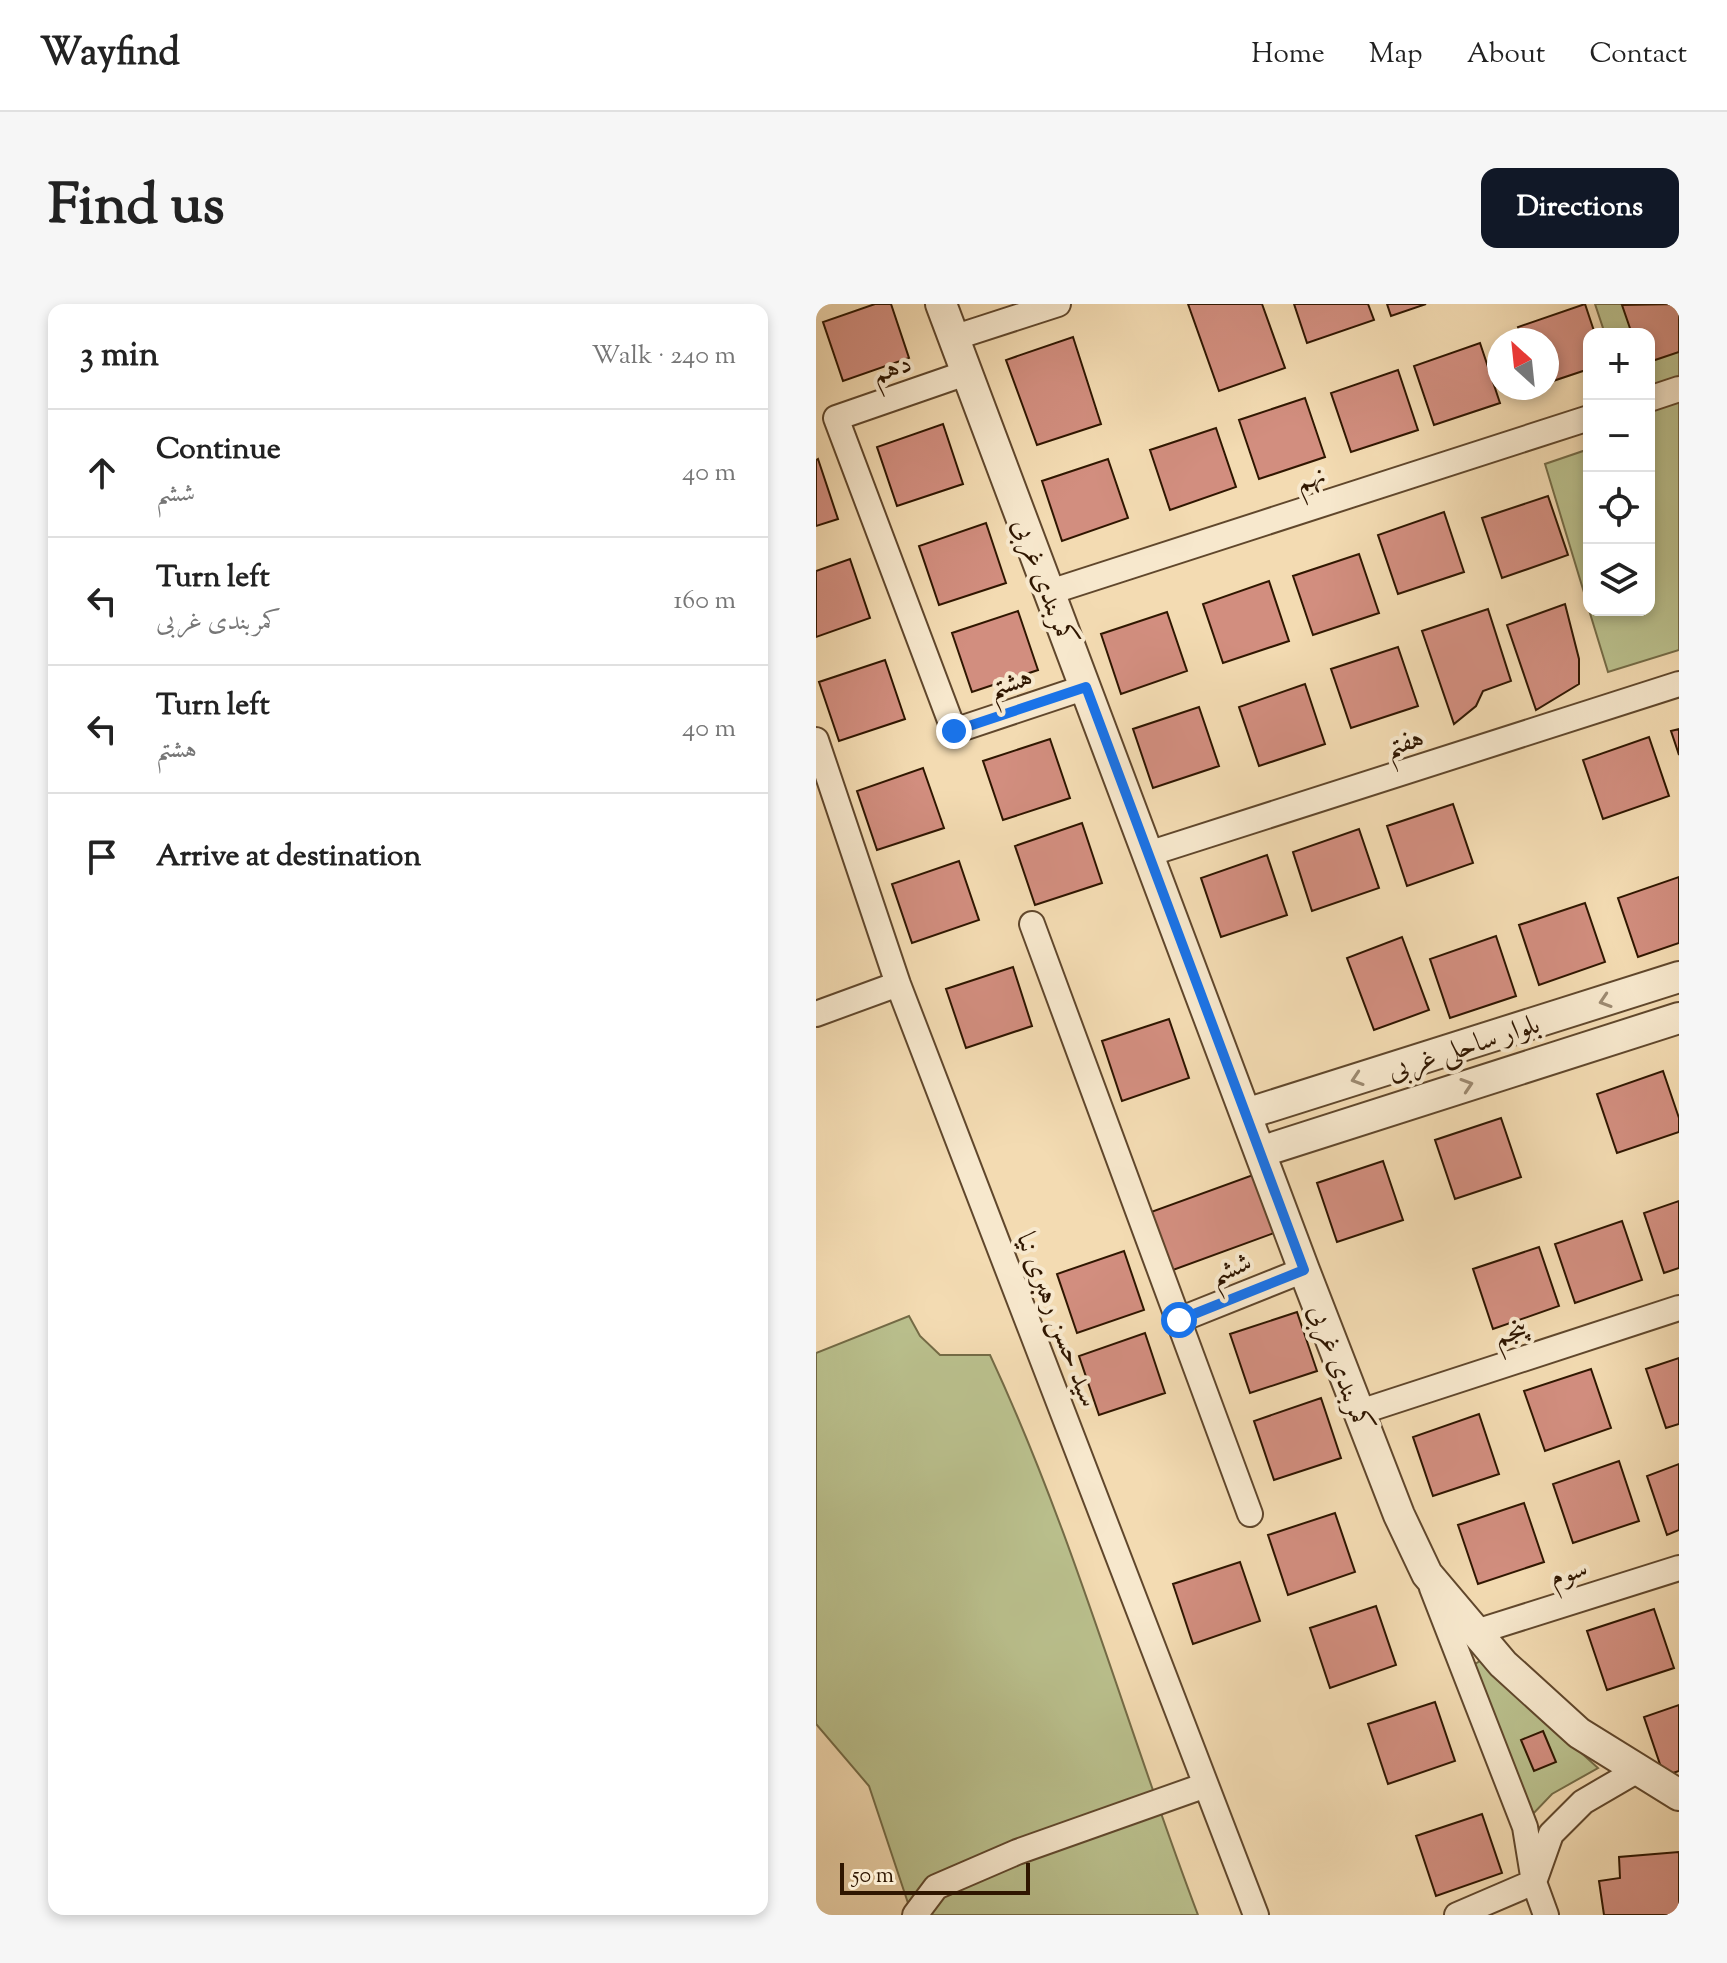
<!DOCTYPE html>
<html lang="en">
<head>
<meta charset="utf-8">
<style>
  :root { --surface:#fff; --page:#f6f6f6; --text:#222; --muted:#767676; --line:#e0e0e0; --accent:#111827 }
  body { margin:0; font-family:"Sorts Mill Goudy",Amiri,serif; background:var(--page); color:var(--text) }
  .controls { position:absolute; right:24px; top:24px; display:grid; overflow:hidden; border-radius:16px; box-shadow:0 4px 12px #0003 }
  .controls button { width:72px; height:72px; display:grid; place-items:center; padding:0; border:0; border-bottom:2px solid var(--line); background:var(--surface); color:var(--text); font:40px sans-serif }
  .compass { position:absolute; left:671px; top:24px; width:72px; height:72px; border-radius:50%; background:var(--surface); box-shadow:0 4px 12px #0003; rotate:333deg }
  .scale { position:absolute; left:24px; bottom:20px; width:190px; box-sizing:border-box; padding-left:8px; border:4px solid #2f1600; border-top:0; font-size:22px; line-height:28px; white-space:nowrap; color:#2f1600; -webkit-text-stroke:6px #f7e8cd; paint-order:stroke }
  .stop { position:absolute; width:24px; height:24px; margin:-18px; border:6px solid #1a73e8; border-radius:50%; background:#fff }
  .stop.end { background:#1a73e8; border-color:#fff; box-shadow:0 2px 8px #0008 }
  .list { margin:0; padding:0; list-style:none }
  h2 { display:flex; justify-content:space-between; align-items:center; height:104px; margin:0; padding:0 32px; font-size:34px }
  h2 small { font-size:26px; font-weight:400; color:var(--muted) }
  .list li { display:grid; grid-template-columns:52px 1fr auto; gap:24px; align-items:center; box-sizing:border-box; height:128px; padding:0 32px; border-top:2px solid var(--line) }
  .list b { display:block; font-size:30px; white-space:nowrap }
  .list p { margin:0; font-size:26px; white-space:nowrap; color:var(--muted) }
  .list em { font-size:26px; font-style:normal; color:var(--muted) }
  .icon { flex:none; width:44px; height:44px; fill:none; stroke:currentColor; stroke-width:2; stroke-linecap:round; stroke-linejoin:round }
  .map { position:relative; flex:none; width:863px; height:1611px; overflow:hidden; border-radius:16px }
  header { display:flex; align-items:center; gap:48px; box-sizing:border-box; height:112px; padding:0 40px; background:var(--surface); border-bottom:2px solid var(--line) }
  header strong { font-size:38px }
  nav { display:flex; gap:44px; margin-inline-start:auto; font-size:28px }
  .intro { display:flex; align-items:center; justify-content:space-between; box-sizing:border-box; height:192px; padding:0 48px }
  h1 { margin:0; font-size:56px }
  .button { padding:20px 36px; border-radius:16px; background:var(--accent); color:#fff; font-size:28px; font-weight:700 }
  main { display:flex; gap:48px; padding:0 48px }
  aside { flex:1; background:var(--surface); border-radius:16px; box-shadow:0 4px 12px #0003 }
  .map>svg:first-child { display:block }
  .green { fill:#bac08d; stroke:#746b46; stroke-width:2 }
  .building { fill:#d28e7f; stroke:#2f1600; stroke-width:2 }
  .lines { fill:none; stroke-linecap:round; stroke-linejoin:round }
  .minor-casing { stroke:#60472c; stroke-width:28 }
  .tertiary-casing { stroke:#60472c; stroke-width:34 }
  .minor { stroke:#f7e8cd; stroke-width:24 }
  .tertiary { stroke:#f7e8cd; stroke-width:30 }
  .oneway { stroke:#9d8a71 }
  .route { stroke:#1a73e8; stroke-width:10 }
  .labels { text-anchor:middle; stroke-width:8; stroke-linejoin:round; paint-order:stroke }
  .street-label { font-size:28px; fill:#2f1600; stroke:#f7e8cd }
</style>
</head>
<body>
<header>
<strong>Wayfind</strong>
<nav><a>Home</a><a>Map</a><a>About</a><a>Contact</a></nav>
</header>
<div class="intro"><h1>Find us</h1><a class="button">Directions</a></div>
<main>
<aside>
<h2>3 min<small>Walk · 240 m</small></h2>
<ul class="list">
<li><svg class="icon" aria-label="ahead" viewBox="0 0 24 24"><path d="M12 20V5M6 11l6-6 6 6"/></svg><div><b>Continue</b><p>ششم</p></div><em>40 m</em></li>
<li><svg class="icon" aria-label="left" viewBox="0 0 24 24"><path d="M17 20v-9H6M10 6l-5 5 5 5"/></svg><div><b>Turn left</b><p>کمربندی غربی</p></div><em>160 m</em></li>
<li><svg class="icon" aria-label="left" viewBox="0 0 24 24"><path d="M17 20v-9H6M10 6l-5 5 5 5"/></svg><div><b>Turn left</b><p>هشتم</p></div><em>40 m</em></li>
<li><svg class="icon" aria-label="arrive" viewBox="0 0 24 24"><path d="M6 21V4h12l-3 4 3 4H6"/></svg><div><b>Arrive at destination</b></div></li>
</ul>
</aside>
<div class="map">
<svg width="863" height="1611" viewBox="0 0 863 1611">
  <rect width="100%" height="100%" fill="#f3dbb2"/>
  <filter id="stains"><feTurbulence type="fractalNoise" baseFrequency=".0025" numOctaves="4"/><feColorMatrix values="0 0 0 0 .2 0 0 0 0 .09 0 0 0 0 .02 0 0 0 .5 -.17"/></filter>
  <radialGradient id="worn" r=".72"><stop offset=".6" stop-color="#630" stop-opacity="0"/><stop offset="1" stop-color="#630" stop-opacity=".3"/></radialGradient>
  <!-- green -->
  <path class="green" d="M779,0H863V74L833,85V30H789Z
    M863,97V346L792,368L773,306H833V107Z
    M773,145V305L729,160Z
    M93,1012L104,1032L124,1051H174C258,1231 311,1425 382,1611H96L53,1482L0,1420V1049Z
    M664,1357L782,1464L736,1490L715,1512L656,1362Z"/>
  <!-- building -->
  <path class="building" d="M59,0H75L93,54L27,77L7,18Z
    M372,0H446L469,64L403,87Z
    M478,0H552L558,16L491,39Z
    M571,0H610L575,12Z
    M769,0L779,30H773V65L731,79V36H707L702,23Z
    M863,0V48L833,58V30H816L806,1Z
    M257,33L285,120L221,141L190,56Z
    M664,39L684,99L618,121L598,62Z
    M582,66L602,126L535,148L515,89Z
    M489,94L509,153L443,175L423,116Z
    M127,120L147,180L81,202L61,143Z
    M400,124L420,183L354,206L334,146Z
    M2,155L22,215L0,222V156Z
    M292,155L312,214L246,237L226,177Z
    M732,192L752,251L686,274L666,214Z
    M628,208L648,268L582,290L562,231Z
    M170,219L190,279L123,301L103,242Z
    M543,250L563,309L497,331L477,272Z
    M34,255L54,314L0,333V267Z
    M453,277L473,337L407,359L387,300Z
    M749,300L763,355V380L720,406L691,321Z
    M672,305L695,377L667,387L660,402L638,420L606,327Z
    M202,307L222,366L156,388L136,329Z
    M351,308L371,367L305,390L285,330Z
    M582,343L602,402L535,424L515,365Z
    M69,356L89,415L23,437L3,378Z
    M489,380L509,440L443,462L423,403Z
    M383,403L403,462L337,484L317,425Z
    M863,425V451L855,427Z
    M833,433L853,492L787,515L767,456Z
    M234,435L254,494L187,516L167,457Z
    M107,464L128,524L61,546L41,487Z
    M637,500L657,559L591,582L571,522Z
    M266,519L286,579L219,601L199,542Z
    M543,525L563,584L496,607L477,548Z
    M451,551L471,611L405,633L385,574Z
    M143,557L163,616L96,639L76,580Z
    M863,573V639L822,653L802,594Z
    M769,599L789,658L723,681L703,621Z
    M680,632L700,692L634,714L614,655Z
    M586,633L613,706L558,726L531,654Z
    M197,663L216,722L150,744L130,685Z
    M353,715L373,774L306,797L286,737Z
    M847,767L863,814V828L801,849L781,790Z
    M685,814L705,873L639,895L619,836Z
    M567,857L587,916L521,938L501,879Z
    M437,871L458,929L357,966L335,908Z
    M863,897V964L848,969L828,909Z
    M806,917L826,976L759,999L739,940Z
    M723,943L743,1002L677,1025L657,965Z
    M308,947L328,1006L261,1029L241,970Z
    M481,1008L501,1067L434,1089L414,1030Z
    M329,1029L349,1089L283,1111L263,1052Z
    M863,1054V1120L850,1124L830,1065Z
    M775,1065L795,1124L729,1147L708,1087Z
    M505,1094L525,1154L458,1176L438,1117Z
    M663,1110L683,1170L617,1192L597,1133Z
    M803,1157L823,1217L757,1239L737,1180Z
    M863,1160V1226L851,1231L831,1172Z
    M708,1199L728,1258L662,1280L642,1221Z
    M519,1209L539,1268L472,1291L452,1231Z
    M424,1258L444,1317L377,1340L357,1280Z
    M560,1302L580,1361L514,1384L494,1324Z
    M838,1305L858,1364L791,1386L771,1327Z
    M619,1398L639,1457L572,1480L552,1420Z
    M863,1401V1467L848,1472L828,1413Z
    M727,1427L740,1458L718,1467L705,1436Z
    M666,1510L686,1569L620,1592L600,1532Z
    M863,1548V1611H788L783,1577L804,1574L803,1553Z"/>
  <g class="lines">
    <defs>
      <path id="minor" d="M137,34L242,0
        M150,69L20,114L138,427L270,383
        M833,95L863,85
        M234,288L773,114
        M0,436L82,680L440,1611
        M332,550L863,380
        M216,620L434,1210
        M0,710L82,680
        M363,1016L488,966
        M544,1108L863,1004
        M616,1284L709,1523L718,1578L730,1611
        M660,1328L863,1264
        M99,1611L120,1583L201,1548L390,1481
        M641,1611L718,1578L735,1530L767,1498L822,1466"/>
      <path id="tertiary" d="M125,0L488,966L583,1211L611,1270L687,1360L763,1429L863,1491
        M430,810L863,673
        M444,848L863,714"/>
    </defs>
    <!-- minor casing -->
    <use href="#minor" class="minor-casing"/>
    <!-- tertiary casing -->
    <use href="#tertiary" class="tertiary-casing"/>
    <!-- minor -->
    <use href="#minor" class="minor"/>
    <!-- tertiary -->
    <use href="#tertiary" class="tertiary"/>
  </g>
  <!-- one-way arrows -->
  <defs><path id="oneway-chevron" d="M-2-3.5L2.5 0L-2 3.5" fill="none" stroke-width="1.6" stroke-linecap="round" stroke-linejoin="round" transform="scale(2)"/></defs>
  <g class="oneway">
    <use href="#oneway-chevron" transform="translate(789 697) rotate(162)"/>
    <use href="#oneway-chevron" transform="translate(541 775) rotate(162)"/>
    <use href="#oneway-chevron" transform="translate(651 781) rotate(-18)"/>
  </g>
  <g class="lines">
    <!-- route -->
    <path class="route" d="M138,427L270,383L488,966L363,1016"/>
  </g>
  <g class="labels">
    <!-- street labels -->
    <g class="street-label">
      <text transform="translate(75 63) rotate(-19)" y="10">دهم</text>
      <text transform="translate(494 173) rotate(-18)" y="10">نهم</text>
      <text transform="translate(230 278) rotate(69)" y="10">کمربندی غربی</text>
      <text transform="translate(194 377) rotate(-18)" y="10">هشتم</text>
      <text transform="translate(588 437) rotate(-18)" y="10">هفتم</text>
      <text transform="translate(647 742) rotate(-18)" y="10">بلوار ساحلی غربی</text>
      <text transform="translate(414 963) rotate(-22)" y="10">ششم</text>
      <text transform="translate(243 1015) rotate(69)" y="10">سید حسن رهبری نیا</text>
      <text transform="translate(694 1027) rotate(-18)" y="10">پنجم</text>
      <text transform="translate(526 1064) rotate(69)" y="10">کمربندی غربی</text>
      <text transform="translate(752 1267) rotate(-17)" y="10">سوم</text>
    </g>
  </g>
  <rect width="100%" height="100%" filter="url(#stains)"/>
  <rect width="100%" height="100%" fill="url(#worn)"/>
</svg>
<div class="controls">
<button>+</button>
<button>−</button>
<button><svg class="icon" aria-label="locate" viewBox="0 0 24 24"><circle cx="12" cy="12" r="6"/><path d="M12 2v4M12 18v4M2 12h4M18 12h4"/></svg></button>
<button><svg class="icon" aria-label="layers" viewBox="0 0 24 24"><path d="M12 4l9 5-9 5-9-5zM3 14l9 5 9-5"/></svg></button>
</div>
<svg class="compass" viewBox="-18 -18 36 36"><path d="M0-13l5 13h-10z" fill="#e53935"/><path d="M0 13l5-13h-10z" fill="#767676"/></svg>
<div class="scale">50 m</div>
<div class="stop" style="left:363px;top:1016px"></div>
<div class="stop end" style="left:138px;top:427px"></div>
</div>
</main>
</body>
</html>
